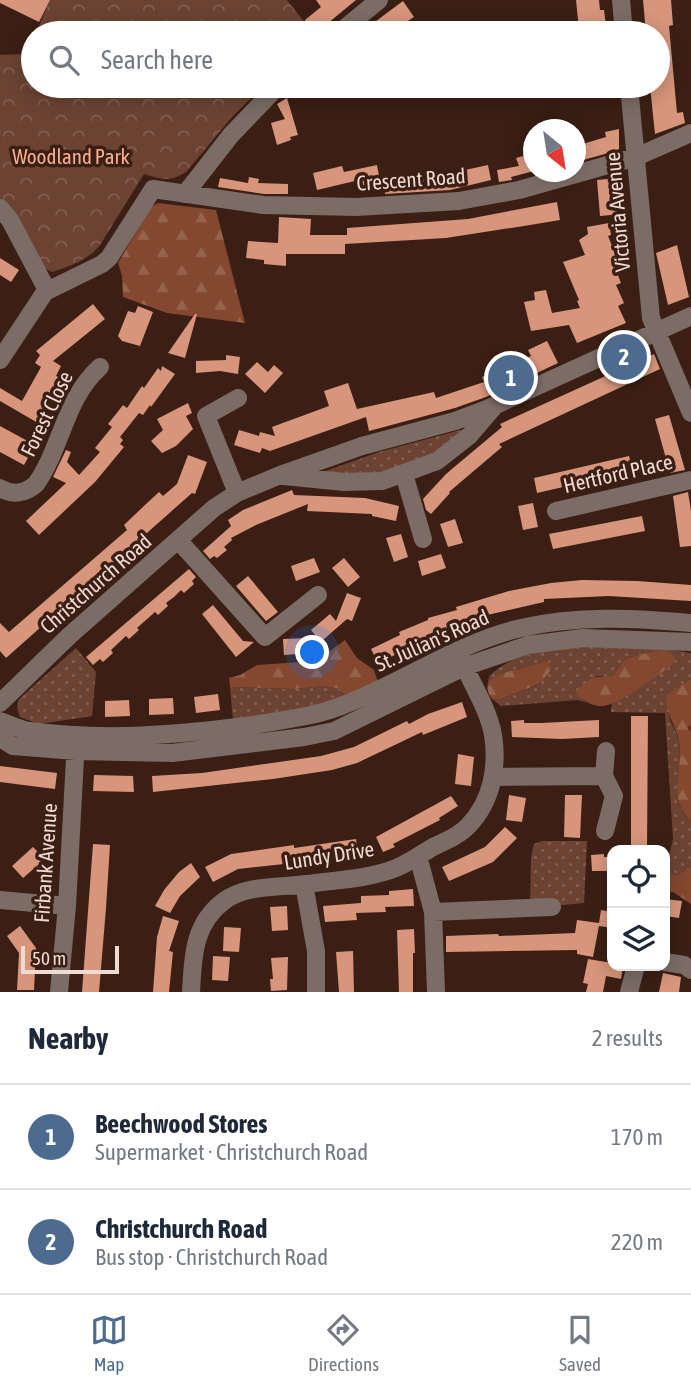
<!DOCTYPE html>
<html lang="en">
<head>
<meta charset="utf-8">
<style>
  :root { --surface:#fff; --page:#f6f6f7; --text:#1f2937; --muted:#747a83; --line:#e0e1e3; --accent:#4c6b8f }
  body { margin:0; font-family:"Asap Condensed",sans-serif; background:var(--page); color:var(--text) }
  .controls { position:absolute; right:21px; bottom:21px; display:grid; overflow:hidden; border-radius:14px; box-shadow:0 4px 18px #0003 }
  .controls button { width:63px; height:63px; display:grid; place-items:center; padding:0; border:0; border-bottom:2px solid var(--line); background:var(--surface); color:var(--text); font:35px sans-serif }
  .compass { position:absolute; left:523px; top:119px; width:63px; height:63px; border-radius:50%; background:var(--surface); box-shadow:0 4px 18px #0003; rotate:150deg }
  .scale { position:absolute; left:21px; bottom:18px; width:98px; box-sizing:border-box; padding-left:7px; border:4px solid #efdbd4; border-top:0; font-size:19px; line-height:24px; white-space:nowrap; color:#efdbd4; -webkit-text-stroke:5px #3b1f14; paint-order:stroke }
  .you { position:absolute; left:313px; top:653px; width:24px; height:24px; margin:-18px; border:5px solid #fff; border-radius:50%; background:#1a73e8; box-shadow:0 0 0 10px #1a73e833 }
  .badge { display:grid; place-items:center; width:46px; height:46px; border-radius:50%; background:var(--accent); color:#fff; font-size:23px; font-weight:700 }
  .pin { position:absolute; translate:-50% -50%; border:4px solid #fff; box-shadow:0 2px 7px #0006 }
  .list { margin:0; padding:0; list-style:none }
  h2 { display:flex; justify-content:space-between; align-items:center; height:91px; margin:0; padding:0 28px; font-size:30px }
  h2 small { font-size:23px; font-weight:400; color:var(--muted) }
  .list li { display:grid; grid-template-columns:46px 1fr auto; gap:21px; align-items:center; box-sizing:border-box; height:105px; padding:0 28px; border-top:2px solid var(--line) }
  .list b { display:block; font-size:26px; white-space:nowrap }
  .list p { margin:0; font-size:23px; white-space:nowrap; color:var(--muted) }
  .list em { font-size:23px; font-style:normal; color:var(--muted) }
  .icon { flex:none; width:38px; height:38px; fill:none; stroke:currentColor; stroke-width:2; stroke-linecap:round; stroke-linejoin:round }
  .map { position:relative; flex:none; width:691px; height:992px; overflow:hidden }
  .search { position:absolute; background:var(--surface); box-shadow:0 4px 18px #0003; left:21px; right:21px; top:21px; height:77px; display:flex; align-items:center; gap:18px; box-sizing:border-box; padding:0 24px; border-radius:38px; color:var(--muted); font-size:26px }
  .sheet { height:301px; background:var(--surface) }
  nav { display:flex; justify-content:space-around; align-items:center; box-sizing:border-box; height:98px; border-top:2px solid var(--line); background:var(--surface); font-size:19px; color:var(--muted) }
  nav a { display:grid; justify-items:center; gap:4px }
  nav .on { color:var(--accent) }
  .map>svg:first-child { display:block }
  .grass { fill:url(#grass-dots) }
  .forest { fill:url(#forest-firs) }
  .park { fill:url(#park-crowns) }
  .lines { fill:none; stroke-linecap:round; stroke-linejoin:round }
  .stream { stroke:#642c14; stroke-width:4.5 }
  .building { fill:#d7957b }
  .minor { stroke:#7b6c66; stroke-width:18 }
  .labels { text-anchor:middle; stroke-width:7; stroke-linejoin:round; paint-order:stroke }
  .park-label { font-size:21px; fill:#f7af91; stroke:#3b1f14 }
  .street-label { font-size:21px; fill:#efdbd4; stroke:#3b1f14 }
</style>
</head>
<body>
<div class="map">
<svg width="691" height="992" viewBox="0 0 691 992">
  <defs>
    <pattern id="grass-dots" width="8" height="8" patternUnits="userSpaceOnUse" patternTransform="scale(1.75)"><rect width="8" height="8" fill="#6c4333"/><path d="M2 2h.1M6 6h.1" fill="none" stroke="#815e50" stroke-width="1.8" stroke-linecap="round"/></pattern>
    <pattern id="forest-firs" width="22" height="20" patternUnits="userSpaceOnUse" patternTransform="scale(1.75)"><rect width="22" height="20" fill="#83482f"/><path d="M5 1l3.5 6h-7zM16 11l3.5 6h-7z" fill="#95624c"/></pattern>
    <pattern id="park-crowns" width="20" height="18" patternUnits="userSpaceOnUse" patternTransform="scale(1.75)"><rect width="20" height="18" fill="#6c4333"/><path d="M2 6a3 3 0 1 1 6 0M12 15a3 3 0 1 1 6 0" fill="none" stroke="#815e50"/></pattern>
  </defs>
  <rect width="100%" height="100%" fill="#3b1f14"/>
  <!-- grass -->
  <path class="grass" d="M468,428L443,452L371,478L317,474L379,452Z
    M617,645L653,647L691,653V679L667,694C667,701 667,709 669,716C671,725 678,733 679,742C684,772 665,795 691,821V867L677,875L665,873L673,839L665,713L611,712L612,703L643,684L653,651L625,659L613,676H597L578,697L588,703L578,700L501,706L492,699L499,700L540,684L543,662L535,666L516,669L489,683L487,690L489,676C522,645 575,647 617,645Z
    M76,648L96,672L92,716L39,724L20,717L17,708L19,699Z
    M323,686L340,689L346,697L317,707L233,720L230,687L295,689Z
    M542,841H587L584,903L530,908L531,857L534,844Z"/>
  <!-- forest -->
  <path class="forest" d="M158,203L216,210L245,323L167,313L123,297L122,276L118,263L151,207Z
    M345,640L357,658L374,670L378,682L346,697L340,689L323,686L295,689L230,687L229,678L240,675L257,665L316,661Z
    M666,650L674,656L675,660L671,666C656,676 620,704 604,706C594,707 587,702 578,697L577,691C588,678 596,676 613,676L625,659L653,651Z
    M543,662H548L552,669L539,684L499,700L492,699C471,671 529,670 543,662Z
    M691,679V821C665,795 684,772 679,741C676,724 663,712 667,694Z
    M691,867V904L673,892L665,893V873L677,875Z"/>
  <!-- park -->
  <path class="park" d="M50,0H287L313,33H36Z
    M33,39V86H263L231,118L187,171C172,182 162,180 144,174L100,245C87,261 70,266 52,272L44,268L7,206L0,198V55L27,54Z"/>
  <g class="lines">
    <!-- stream -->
    <path class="stream" d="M690,728L691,729"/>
  </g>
  <!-- building -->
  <path class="building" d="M0,0H50L39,22L0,3Z
    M316,0H356L316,33L305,20L321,7Z
    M576,0H599L600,10H604L607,33H589L588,27L579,29Z
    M643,0H671L673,25L669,26L677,113L683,112L685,123L655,134L650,86H658V33H646Z
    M403,1L414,17L389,33H360Z
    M287,98L298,135L290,137L291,140L277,145L271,123L285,119L277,104Z
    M619,129V150L576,162V146L606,137L605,132Z
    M534,153V171L511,177L512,180L499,182L497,170L519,166L516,158Z
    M377,165L380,182L356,187L355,181L317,190L313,173L342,166L344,172Z
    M488,165L491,180L450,190L385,194L384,181L424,178V180L466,174L465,170Z
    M249,177L259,179L258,183L288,184V194H264L218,187L220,178L248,183Z
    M618,178L621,214L600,216L597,180Z
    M557,202L560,220L530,225L446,238L345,244V254H286V266L264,264V260L246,258L248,241L278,243L279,217L311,219L310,235H347V228L468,219Z
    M609,223L611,235L608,236L619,263L614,265L621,283L616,285L624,303L618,306L626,323L577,343L569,325L531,331L524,302L535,300L534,292L546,290L552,313L580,308L577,301L579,300L563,262L585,255L579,240L588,234L587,227Z
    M677,245L689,297L668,305L656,253Z
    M0,258L19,270L11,282L0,275Z
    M93,304L105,319L53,361L61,366L56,376L59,377L49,399L51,400L38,423L0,401V388L22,401L41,367L35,363L40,355L36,351Z
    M138,306L153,312L140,346L122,341L118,336L128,311L135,313Z
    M195,314H197L185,358L168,353Z
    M547,341L558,363L486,397L455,408L369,431L366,417L270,451L262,448L260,453L234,445L239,430L259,436L260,432L275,436L272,427L329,406L324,391L348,383L357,409L434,392L436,398L484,382L482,377L531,356L528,350Z
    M654,354L660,369L499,444L502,447L449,492L450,493L431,514L426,510L423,499L446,474L502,427L500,424Z
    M226,355L240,357L238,374L220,371L196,373V361L226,360Z
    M257,362L268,372L274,365L283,373L265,393L245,374Z
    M162,366L175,374L151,407L150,405L143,415L139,413L120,437L123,440L120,444L124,447L95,482L39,535L26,521L66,483L53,477L66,450L71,452L67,462L79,475L100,452L95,448L112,427L108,424L116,414L123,405L127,408L142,386L144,388L158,368L161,371Z
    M188,403L192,413L186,416L193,429L176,446L162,453L151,441L163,430L157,419Z
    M669,415L685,470L670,473L655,419Z
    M0,426L35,445L24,465L0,452Z
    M188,455L207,462L195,494L192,493L6,658L0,651V623L9,632L127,530L124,525L146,504L159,492L163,496L177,484Z
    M629,456L633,471L537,493L534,478Z
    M292,490L294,495L365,498L399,506L396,521L372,516V514L307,511L308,504L256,525L231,538L232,540L224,547L227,550L217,558L214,556L210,559L203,551L231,526L228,520L243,510Z
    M688,492L691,511V546L680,547L673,496Z
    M533,503L538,527L523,530L518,506Z
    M642,516L645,531L553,549L549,534Z
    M455,519L463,543L448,547L440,524Z
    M401,534L408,557L394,562L386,538Z
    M441,554L446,568L422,576L418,561Z
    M314,558L320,572L296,581L291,566Z
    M344,558L360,577L348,587L332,568Z
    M189,569L196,577L192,581L194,584L184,593L181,590L174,597L166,603L168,606L158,615L155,612L137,628L139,630L129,639L126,636L111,650L113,653L103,662L100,659L93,665L86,657Z
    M248,576L278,612L266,621L236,586Z
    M582,580L637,581L691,585V601L609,596L544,599V602L483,616L426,635L427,638L398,650L399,653L378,663L371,649L400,635L399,632L428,620V618L457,610L456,607L509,591L551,583Z
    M347,593L361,598L352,621L347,619L323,640H319L311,630L330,614L336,621Z
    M213,605L243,641L254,642L236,657L202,614Z
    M308,638V653L284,655L283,639Z
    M218,694L220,710L196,713L194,697Z
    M173,698L174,714L149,715V699Z
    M129,700L130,716L105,717V701Z
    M462,702L467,717L423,735L422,732L357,763L332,770L273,779L153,792L152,776L202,773L321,756L354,747L407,721L409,724L428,714Z
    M631,716H648L647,850H631Z
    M524,720V723H541L599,720V737L562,739L512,737L511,721Z
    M458,754L474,757L471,786L455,784Z
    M0,766L57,773L55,789L0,782Z
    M94,775L133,776L134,792L93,791Z
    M509,795L526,798L522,822L506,820Z
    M565,795H582L580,838L564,837Z
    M451,796L458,806L439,818L440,820L393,844L395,847L383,852L376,837Z
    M505,827L517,838L493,862L449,881L442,867L485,847Z
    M356,839L358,856L238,869L213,882L205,867L231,854L294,845V848Z
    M93,844L110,845L106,908L99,992H82Z
    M33,847L45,859L23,878L12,866Z
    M604,854V857H612V871H592L591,855Z
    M191,863L200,877L180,896L170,913L155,906L164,890L179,872Z
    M413,889L414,906L385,907L386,912L356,913L357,920L325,922L323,906L361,903V896L389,895V891Z
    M665,899L682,901L679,918L665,916Z
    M287,906L288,930L272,931L270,907Z
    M601,910L612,912V928L599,926L593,957L577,954V950L446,952V936L498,934L499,936L575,933L577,920L599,923Z
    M163,916L179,921L169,951L173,952L169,992H153L157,937Z
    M20,926L36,948L34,990H17L19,953L7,936Z
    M224,927L241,928L239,952L223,951Z
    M414,929L415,953H413V992H399L397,930Z
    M353,951L354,992H339L336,952Z
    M213,956L230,957L228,981L212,980Z
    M288,957L287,990L271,991L270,979H273L271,958Z
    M588,959L612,963V966H623L621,979L606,976L603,992H586L588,984L583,983Z
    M663,973L681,977L679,992H659Z"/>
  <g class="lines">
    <!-- minor -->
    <path class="minor" d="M621,0L624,33
      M339,33L379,0
      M629,86L651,318L691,413
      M185,194L231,135L278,86
      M0,208L10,220L47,290
      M0,360L45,292L102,264L109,258L153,189L263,205L356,207L459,201L519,190L636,157L691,133
      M404,474L423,539
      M284,476L344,482L382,481L437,461L469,436L493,408
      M0,488C12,496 26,493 36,484C62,447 65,398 100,367
      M237,493L206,416L238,398
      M556,511L691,480
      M179,541L265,637L318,595
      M0,703L69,636L214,508L237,493L280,475L362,446L455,421L487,409L691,316
      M0,721C10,724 20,730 30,731C104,741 179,735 253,725C283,720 313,717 341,706C403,683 456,643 521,628C577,615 635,618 691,623
      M0,738L13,746L76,751L172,753L304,737L334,731L464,667L528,645L583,638L691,642
      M604,776L606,751
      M494,777L604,776L614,796L605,831
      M418,856L433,912L436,992
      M304,884L316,951V992
      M0,900L67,906
      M433,912L552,907
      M665,962L684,965L691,970
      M59,992L67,906L76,740
      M191,992C193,957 193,924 224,901C246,884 281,888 307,884C335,880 369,879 396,868C409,863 421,854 433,847C446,841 460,835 469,825C492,801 498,766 493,735C488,707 470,682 460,656
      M629,992L636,966"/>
  </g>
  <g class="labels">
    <!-- park labels -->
    <g class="park-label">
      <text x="71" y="164">Woodland Park</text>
    </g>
    <!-- street labels -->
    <g class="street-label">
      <text transform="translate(411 180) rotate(-4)" y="7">Crescent Road</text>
      <text transform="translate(618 212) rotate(-95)" y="7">Victoria Avenue</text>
      <text transform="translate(47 414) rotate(-64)" y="7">Forest Close</text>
      <text transform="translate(618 474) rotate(-13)" y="7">Hertford Place</text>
      <text transform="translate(96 584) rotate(-41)" y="7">Christchurch Road</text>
      <text transform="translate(432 641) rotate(-24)" y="7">St. Julian's Road</text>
      <text transform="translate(329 856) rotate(-9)" y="7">Lundy Drive</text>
      <text transform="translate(46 863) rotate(-86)" y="7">Firbank Avenue</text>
    </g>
  </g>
</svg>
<div class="controls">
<button><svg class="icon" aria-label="locate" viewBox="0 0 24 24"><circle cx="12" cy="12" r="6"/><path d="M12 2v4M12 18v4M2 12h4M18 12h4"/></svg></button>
<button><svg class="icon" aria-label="layers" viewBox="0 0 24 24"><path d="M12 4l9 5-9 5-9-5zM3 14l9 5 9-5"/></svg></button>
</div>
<svg class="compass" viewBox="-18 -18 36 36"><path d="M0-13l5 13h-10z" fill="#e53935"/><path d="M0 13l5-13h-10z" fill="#747a83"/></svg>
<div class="scale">50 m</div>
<div class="you"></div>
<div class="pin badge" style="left:511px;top:378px">1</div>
<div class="pin badge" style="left:624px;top:357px">2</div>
<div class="search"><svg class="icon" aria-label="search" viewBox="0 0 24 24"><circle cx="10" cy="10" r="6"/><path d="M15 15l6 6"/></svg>Search here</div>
</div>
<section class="sheet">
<h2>Nearby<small>2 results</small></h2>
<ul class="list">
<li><span class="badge">1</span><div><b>Beechwood Stores</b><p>Supermarket · Christchurch Road</p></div><em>170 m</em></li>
<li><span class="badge">2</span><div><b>Christchurch Road</b><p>Bus stop · Christchurch Road</p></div><em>220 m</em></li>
</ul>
</section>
<nav>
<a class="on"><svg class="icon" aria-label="map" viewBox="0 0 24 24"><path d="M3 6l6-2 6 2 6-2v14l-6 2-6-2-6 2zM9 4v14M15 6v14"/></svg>Map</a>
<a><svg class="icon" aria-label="directions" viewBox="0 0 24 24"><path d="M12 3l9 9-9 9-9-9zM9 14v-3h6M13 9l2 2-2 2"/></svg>Directions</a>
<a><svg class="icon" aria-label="saved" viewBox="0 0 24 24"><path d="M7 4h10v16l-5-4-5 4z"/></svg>Saved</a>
</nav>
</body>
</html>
